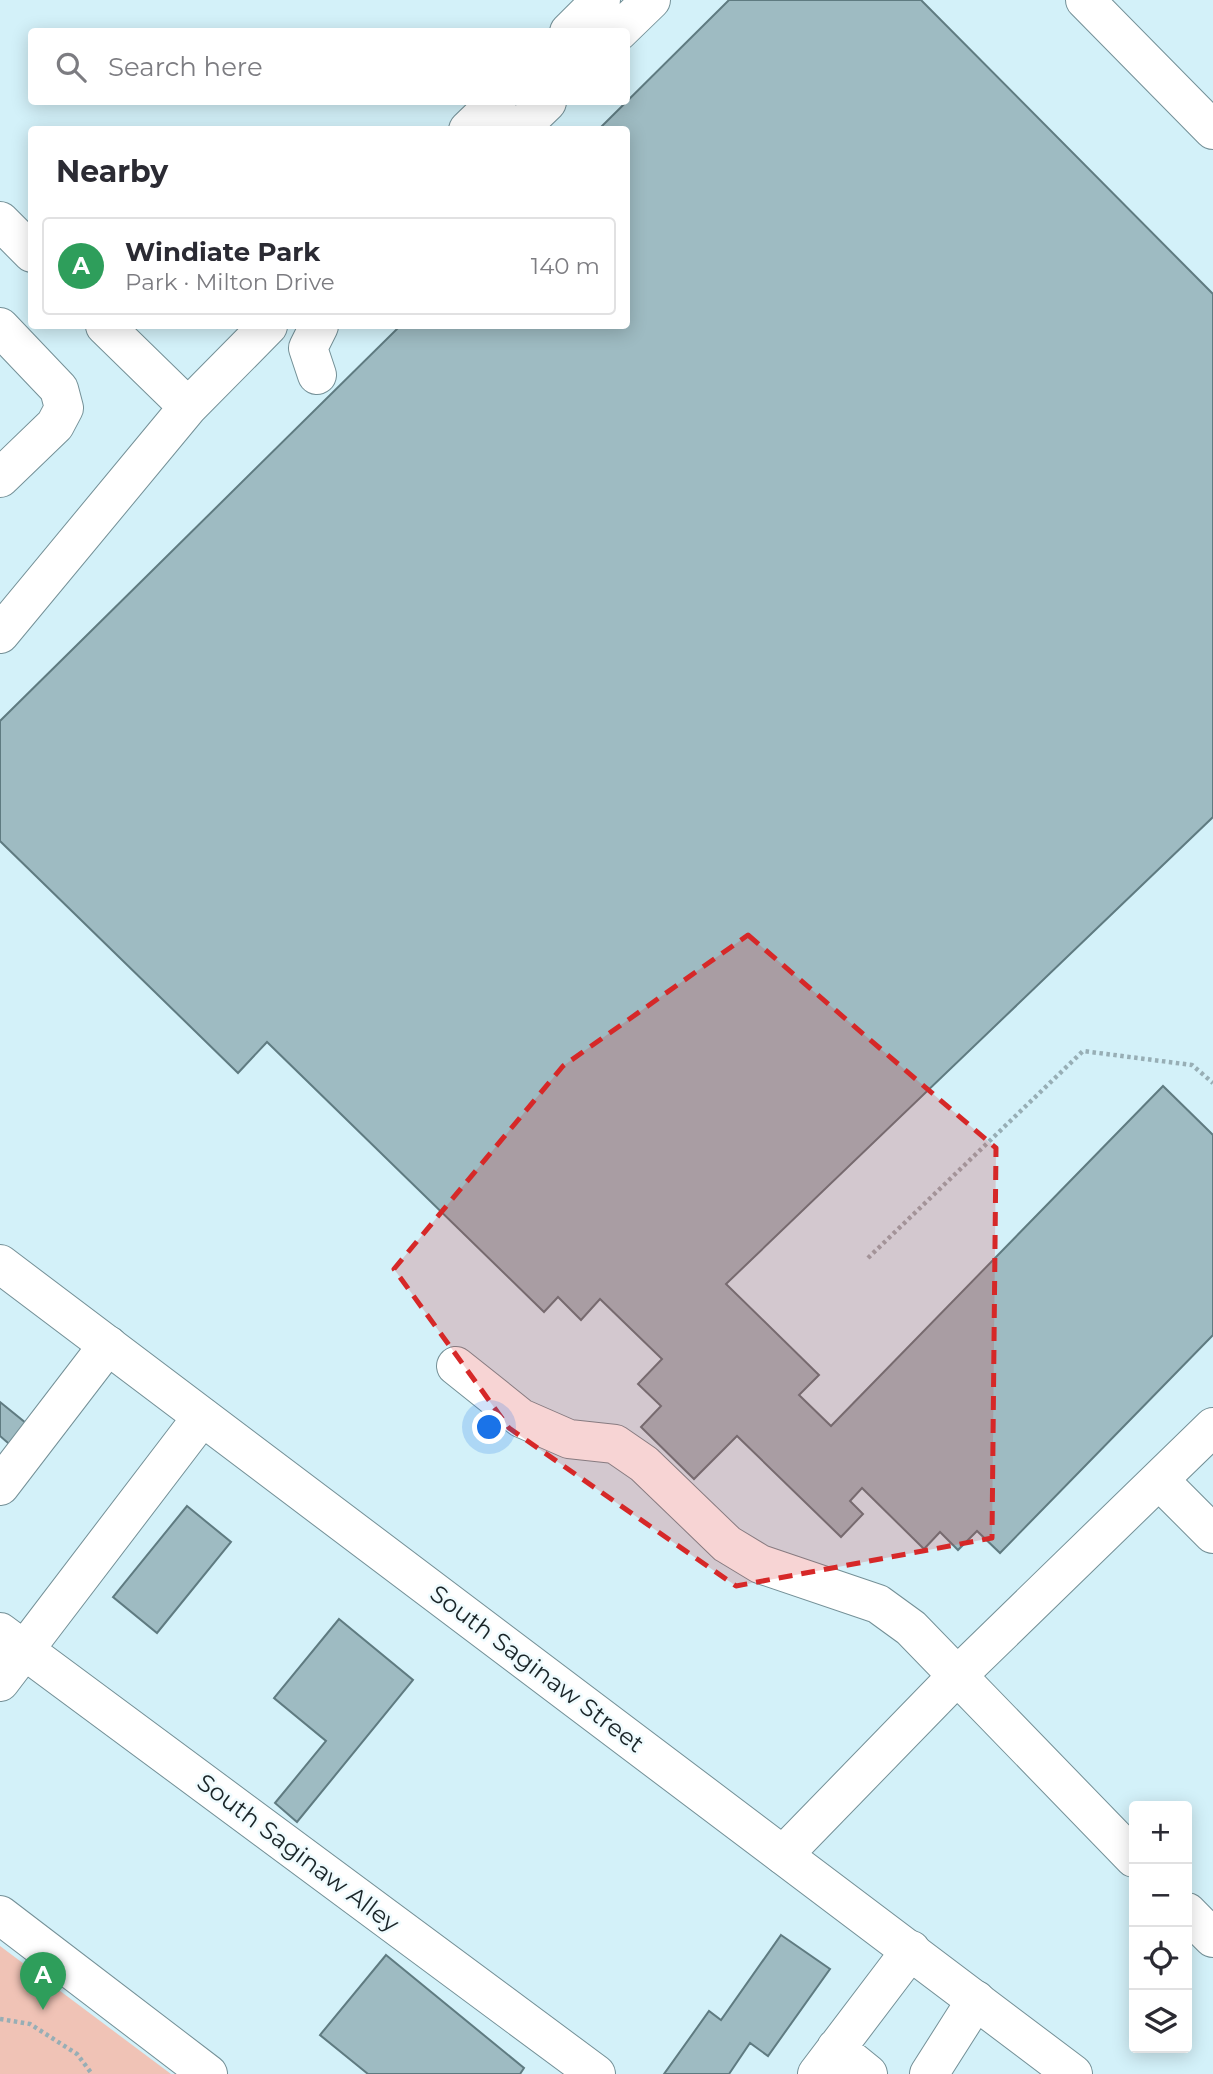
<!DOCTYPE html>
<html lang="en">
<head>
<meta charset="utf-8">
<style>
  :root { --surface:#fff; --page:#f7f7f7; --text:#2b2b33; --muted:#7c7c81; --line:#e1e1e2; --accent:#7c3aed }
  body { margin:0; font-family:Montserrat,sans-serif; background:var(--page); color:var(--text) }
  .controls { position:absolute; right:21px; bottom:21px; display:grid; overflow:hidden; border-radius:7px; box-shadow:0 4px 18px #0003 }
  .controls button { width:63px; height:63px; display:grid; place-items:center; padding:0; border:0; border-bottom:2px solid var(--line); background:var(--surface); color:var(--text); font:35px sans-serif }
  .you { position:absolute; left:490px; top:1428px; width:24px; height:24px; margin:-18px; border:5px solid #fff; border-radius:50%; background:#1a73e8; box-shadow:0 0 0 10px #1a73e833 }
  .badge { display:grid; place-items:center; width:46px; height:46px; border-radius:50%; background:var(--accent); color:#fff; font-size:23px; font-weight:700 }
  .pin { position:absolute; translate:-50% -58px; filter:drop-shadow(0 2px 4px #0008) }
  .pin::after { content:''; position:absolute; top:37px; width:24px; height:21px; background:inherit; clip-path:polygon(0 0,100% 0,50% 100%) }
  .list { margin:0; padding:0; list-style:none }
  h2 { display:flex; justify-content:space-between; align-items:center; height:91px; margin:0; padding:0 28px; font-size:30px }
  h2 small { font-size:23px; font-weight:400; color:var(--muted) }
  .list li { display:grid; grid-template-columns:46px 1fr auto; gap:21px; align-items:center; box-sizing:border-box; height:98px; margin:0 14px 14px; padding:0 14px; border:2px solid var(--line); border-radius:7px }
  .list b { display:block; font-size:26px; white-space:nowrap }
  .list p { margin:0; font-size:23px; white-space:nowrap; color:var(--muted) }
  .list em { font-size:23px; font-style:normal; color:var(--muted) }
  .icon { flex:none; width:38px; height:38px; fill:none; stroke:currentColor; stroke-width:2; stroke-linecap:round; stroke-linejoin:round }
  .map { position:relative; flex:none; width:1213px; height:2074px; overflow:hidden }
  .search { position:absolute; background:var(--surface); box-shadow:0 4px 18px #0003; left:28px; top:28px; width:602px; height:77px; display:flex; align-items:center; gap:18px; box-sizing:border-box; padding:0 24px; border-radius:7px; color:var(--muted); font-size:26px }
  .panel { position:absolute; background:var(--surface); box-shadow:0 4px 18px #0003; left:28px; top:126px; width:602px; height:203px; border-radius:7px }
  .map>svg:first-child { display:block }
  .green { fill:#f0c3b6 }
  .building { fill:#9ebbc2; stroke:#5f7b81; stroke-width:2 }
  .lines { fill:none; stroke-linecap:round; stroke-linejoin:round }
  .minor-casing { stroke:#749097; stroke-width:40 }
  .major-casing { stroke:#749097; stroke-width:40 }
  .path { stroke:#97aeb5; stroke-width:4.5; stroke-dasharray:3.5 3.5; stroke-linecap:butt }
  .minor { stroke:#fff; stroke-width:38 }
  .major { stroke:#fff; stroke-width:38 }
  .marked { fill:#d62828; fill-opacity:0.2; stroke:#d62828; stroke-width:5; stroke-dasharray:14 9; stroke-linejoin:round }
  .labels { text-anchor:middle; stroke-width:5; stroke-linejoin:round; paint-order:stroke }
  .street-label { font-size:24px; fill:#1a2528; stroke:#effbfe }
</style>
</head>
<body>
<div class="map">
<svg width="1213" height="2074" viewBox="0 0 1213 2074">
  <rect width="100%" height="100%" fill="#d3f1f9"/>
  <!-- green -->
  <path class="green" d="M0,1946L171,2074H0Z"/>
  <!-- building -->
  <path class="building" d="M729,0H921L1213,294V817L726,1284L819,1375L799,1395L831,1426L1163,1086L1213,1135V1335L1000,1553L977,1531L958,1550L940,1532L924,1549L862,1488L850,1501L863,1514L841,1537L737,1436L694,1479L641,1427L661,1406L638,1384L662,1359L600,1299L581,1320L558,1297L544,1312L267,1042L238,1073L0,841V721L400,326H626V130H598Z
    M0,1402L32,1428L15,1449L0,1436Z
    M187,1506L231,1542L157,1633L113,1597Z
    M339,1619L413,1680L297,1822L275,1803L326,1741L274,1698Z
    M781,1935L830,1969L768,2056L750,2043L729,2074H664L709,2011L721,2020Z
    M386,1955L524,2068L520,2074H368L320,2035Z"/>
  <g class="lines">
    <defs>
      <path id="minor" d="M1085,0L1213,130
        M569,32L601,0
        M618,32L651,0
        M468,130L497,102
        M518,130L547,102
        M0,221L32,253
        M105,326L188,407
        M0,327L59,389L64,408L55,425L0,478
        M317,375L308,348L319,326
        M0,634L188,407L268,326
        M456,1366L521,1418L569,1439L615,1444L644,1464L727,1544L760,1564L878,1604L911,1628L1134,1858
        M1159,1480L1213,1534
        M0,1486L108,1345
        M0,1632L596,2074
        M0,1682L202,1417
        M783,1855L957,1676L1213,1427
        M1187,1912L1213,1938
        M0,1915L208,2074
        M836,2048L868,2074
        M817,2074L911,1950
        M929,2074L976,2000"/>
      <path id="major" d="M0,1264L1073,2074"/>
    </defs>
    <!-- minor casing -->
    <use href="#minor" class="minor-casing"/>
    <!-- major casing -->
    <use href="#major" class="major-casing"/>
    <!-- path -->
    <path class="path" d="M868,1258L1083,1051L1192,1065L1213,1083
      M0,2019L30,2024L77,2054L92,2074"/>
    <!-- minor -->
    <use href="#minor" class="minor"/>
    <!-- major -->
    <use href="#major" class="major"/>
  </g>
  <!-- marked area -->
  <path class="marked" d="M748,935L996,1148L992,1538L736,1586L509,1428L394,1269L563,1066Z"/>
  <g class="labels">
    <!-- street labels -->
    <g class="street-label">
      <text transform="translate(537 1669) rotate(37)" y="8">South Saginaw Street</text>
      <text transform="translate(298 1853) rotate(37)" y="8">South Saginaw Alley</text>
    </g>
  </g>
</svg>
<div class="controls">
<button>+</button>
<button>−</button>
<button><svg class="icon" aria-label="locate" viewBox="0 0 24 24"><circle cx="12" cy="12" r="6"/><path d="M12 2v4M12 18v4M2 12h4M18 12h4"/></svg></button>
<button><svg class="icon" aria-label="layers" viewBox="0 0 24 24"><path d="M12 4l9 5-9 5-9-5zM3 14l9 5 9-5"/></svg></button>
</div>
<div class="you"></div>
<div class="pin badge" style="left:43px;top:2010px;background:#2e9e5b">A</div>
<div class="search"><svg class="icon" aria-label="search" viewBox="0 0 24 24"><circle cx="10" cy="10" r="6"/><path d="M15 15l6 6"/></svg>Search here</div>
<section class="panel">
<h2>Nearby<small></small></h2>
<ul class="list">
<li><span class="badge" style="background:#2e9e5b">A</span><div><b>Windiate Park</b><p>Park · Milton Drive</p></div><em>140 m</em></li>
</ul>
</section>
</div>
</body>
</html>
